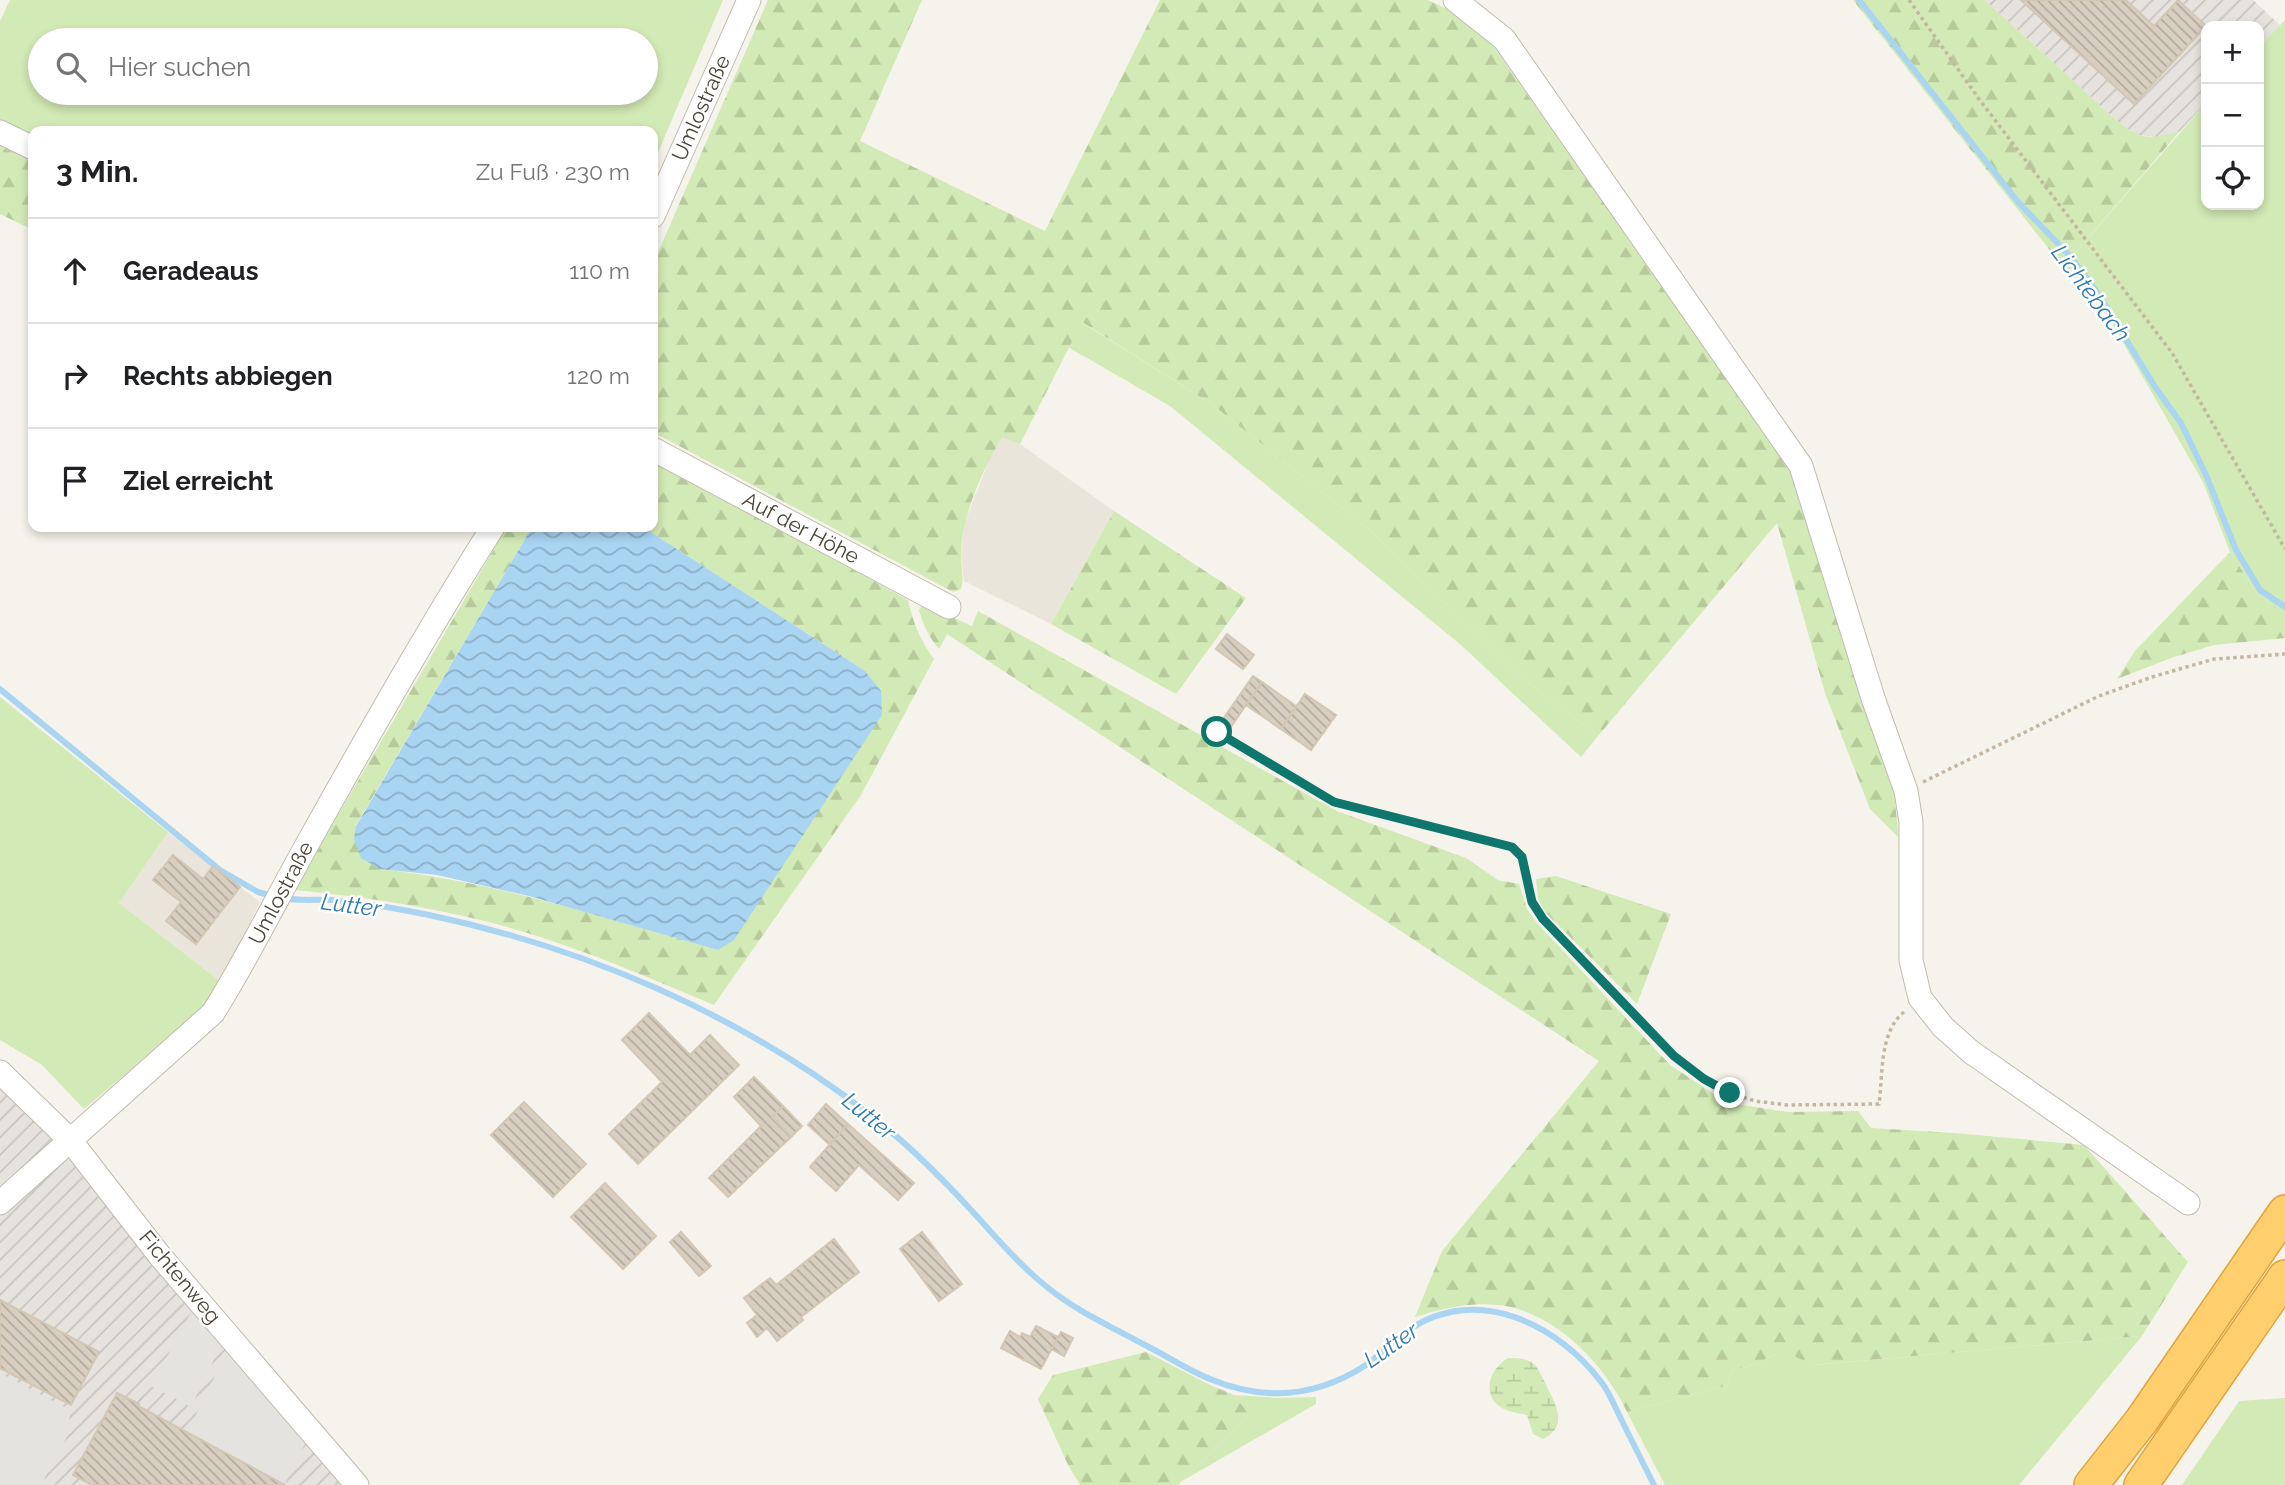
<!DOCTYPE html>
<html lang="de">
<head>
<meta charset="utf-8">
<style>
  :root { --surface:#fff; --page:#f6f6f6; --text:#202124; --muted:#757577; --line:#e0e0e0 }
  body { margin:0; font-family:Raleway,sans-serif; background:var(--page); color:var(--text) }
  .controls { position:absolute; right:21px; top:21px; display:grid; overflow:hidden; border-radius:14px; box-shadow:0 4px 10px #0003 }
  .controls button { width:63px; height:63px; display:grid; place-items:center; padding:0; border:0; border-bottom:2px solid var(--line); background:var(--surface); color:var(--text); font:35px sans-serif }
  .stop { position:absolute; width:21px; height:21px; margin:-16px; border:5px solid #0f766e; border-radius:50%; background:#fff }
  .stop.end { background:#0f766e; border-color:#fff; box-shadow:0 2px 7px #0008 }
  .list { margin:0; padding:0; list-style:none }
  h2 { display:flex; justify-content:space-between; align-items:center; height:91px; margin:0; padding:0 28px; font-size:30px }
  h2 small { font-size:23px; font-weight:400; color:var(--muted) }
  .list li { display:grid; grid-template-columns:46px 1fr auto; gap:21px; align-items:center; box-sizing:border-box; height:105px; padding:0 28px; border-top:2px solid var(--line) }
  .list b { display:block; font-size:26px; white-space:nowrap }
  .list em { font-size:23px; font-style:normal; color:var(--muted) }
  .icon { flex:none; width:38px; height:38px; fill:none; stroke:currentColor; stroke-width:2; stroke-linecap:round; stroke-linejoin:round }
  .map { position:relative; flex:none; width:2285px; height:1485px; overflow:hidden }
  .search { position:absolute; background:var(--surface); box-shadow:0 4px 10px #0003; left:28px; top:28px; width:630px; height:77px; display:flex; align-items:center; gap:18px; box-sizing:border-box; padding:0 24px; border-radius:38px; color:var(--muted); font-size:26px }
  .panel { position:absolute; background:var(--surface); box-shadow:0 4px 10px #0003; left:28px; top:126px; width:630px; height:406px; border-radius:14px }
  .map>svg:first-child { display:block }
  .residential { fill:#eae5da }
  .industrial { fill:url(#industrial-furrows) }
  .green { fill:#d2eab5; fill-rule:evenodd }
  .forest { fill:url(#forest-firs) }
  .wetland { fill:url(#wetland-marsh) }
  .parking { fill:#e5e3e0 }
  .water { fill:url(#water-waves) }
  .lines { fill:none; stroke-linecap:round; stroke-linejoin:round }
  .stream { stroke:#a9d4f2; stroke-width:6 }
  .building { fill:url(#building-back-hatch); stroke:#d3c7b4; stroke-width:2 }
  .minor-casing { stroke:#c2bbae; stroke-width:25 }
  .highway-casing { stroke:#e0a43c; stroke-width:36 }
  .path { stroke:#c4b79f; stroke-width:3.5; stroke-dasharray:3.5 3.5; stroke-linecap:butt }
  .minor { stroke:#fff; stroke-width:23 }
  .highway { stroke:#ffcf6e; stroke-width:33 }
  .route { stroke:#0f766e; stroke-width:9 }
  .labels { text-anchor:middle; stroke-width:5; stroke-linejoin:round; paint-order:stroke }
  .street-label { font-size:21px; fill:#4b4439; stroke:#fff }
  .water-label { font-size:23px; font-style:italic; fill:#2e7ab2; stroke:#fff }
</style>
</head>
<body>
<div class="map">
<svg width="2285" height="1485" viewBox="0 0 2285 1485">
  <defs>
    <pattern id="industrial-furrows" width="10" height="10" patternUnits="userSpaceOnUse" patternTransform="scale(1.75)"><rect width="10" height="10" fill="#e6e2dd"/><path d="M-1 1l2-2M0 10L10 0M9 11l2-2" fill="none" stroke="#c7c3be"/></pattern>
    <pattern id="forest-firs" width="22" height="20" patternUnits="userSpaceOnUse" patternTransform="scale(1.75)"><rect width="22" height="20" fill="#d2eab5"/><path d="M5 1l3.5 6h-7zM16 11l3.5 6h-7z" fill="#b6ca9c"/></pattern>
    <pattern id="wetland-marsh" width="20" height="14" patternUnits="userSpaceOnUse" patternTransform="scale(1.75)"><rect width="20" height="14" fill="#d2eab5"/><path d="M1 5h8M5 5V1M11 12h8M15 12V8" fill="none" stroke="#b6ca9c"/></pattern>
    <pattern id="water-waves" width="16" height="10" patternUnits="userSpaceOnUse" patternTransform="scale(1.75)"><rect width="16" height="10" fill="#a9d4f2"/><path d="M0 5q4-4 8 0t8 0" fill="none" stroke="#8caec5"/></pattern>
    <pattern id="building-back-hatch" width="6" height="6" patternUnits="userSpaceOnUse" patternTransform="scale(1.75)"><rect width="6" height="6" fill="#d8cfc1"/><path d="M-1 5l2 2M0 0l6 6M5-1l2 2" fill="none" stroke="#b1aa9e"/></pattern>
  </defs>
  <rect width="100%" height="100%" fill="#f6f3ec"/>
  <!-- residential -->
  <path class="residential" d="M1002,436L1020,444L1114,511L1051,624L964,581L961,553L965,522L991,455Z
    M168,832L260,902L221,982L119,903Z"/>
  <!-- industrial -->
  <path class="industrial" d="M1985,0H2253L2280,25L2259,47V26H2206V103L2180,131L2157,137L2136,135L2117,121Z
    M0,1081L46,1125L346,1485H0Z"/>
  <!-- green -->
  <path class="green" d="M10,0H723L653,164V131H33V137L0,121V21ZM40,40H646V93H40Z
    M2285,20V613L2257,594L2230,552L2203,482L2097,297L2063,267L2206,103V205H2259V47Z
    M1081,322L1213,405L1371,531L1518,674L1598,736L1581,757L1461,645L1170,406L1068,347Z
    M0,697L168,832L119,903L221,982L199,1012L84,1109L42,1065L0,1040Z
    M2142,1336L2019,1485H1665L1627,1412L1728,1385L1732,1370L1748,1367L1777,1354H1790L1813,1365Z
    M1234,1395L1278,1398L1316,1397V1404L1182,1481L1249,1414Z
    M2285,1398V1485H2182L2239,1401Z"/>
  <!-- forest -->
  <path class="forest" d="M768,0H922L860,141L1045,231L1160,0H1428L1457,14L1493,46L1790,467L1892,776L1899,838L1870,809L1825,693L1777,523L1598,736L1518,674L1371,531L1213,405L1082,322L1020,444L1002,437C983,470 963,512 961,551C960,564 965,576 961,589L953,592L653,432V264Z
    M1853,0H1985L2117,121C2144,141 2149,139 2180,131L2063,267Z
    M0,146L33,161V230L0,214Z
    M653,460L908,600C913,623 920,640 934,659L861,795L714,1005C657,981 599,956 540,937C461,911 376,898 294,890L507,527H532L356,825L380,869C496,882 606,918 718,950L881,692L865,671L643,527H653Z
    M1114,511L1246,598L1176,694L1051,624Z
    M2230,552L2257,594L2285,613V638L2214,645L2171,658L2117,679L2135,651Z
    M923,604L972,626L978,611L1337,811L1466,858L1498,880L1519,884L1527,909L1537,923L1670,1065L1728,1103L1789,1112L1858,1111L1871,1128L1955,1133L2084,1145L2188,1262L2142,1336L1812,1365L1790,1354H1777L1748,1367L1732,1370L1728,1385L1627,1412C1606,1367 1561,1319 1511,1307C1479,1300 1446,1307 1415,1317L1442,1251L1599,1061L947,634L939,649C929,637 923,625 919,610Z
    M1556,876L1671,914L1637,1004L1545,912L1538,898L1536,879Z
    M1146,1352L1210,1385L1234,1395L1249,1414L1178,1485H1080L1069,1467L1038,1399L1053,1375Z"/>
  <!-- wetland -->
  <path class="wetland" d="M1508,1358C1518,1358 1525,1358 1534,1364C1539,1369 1542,1377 1545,1383C1555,1404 1570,1425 1543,1439L1533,1434L1527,1415C1517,1413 1507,1412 1499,1406C1481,1391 1491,1368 1508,1358Z"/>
  <!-- parking -->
  <path class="parking" d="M193,1309L222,1343L191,1407L151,1386Z
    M227,1352L305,1443L285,1484L187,1433Z
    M0,1373L70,1410L68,1435L41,1485H0Z"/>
  <!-- water -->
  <path class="water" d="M532,527H643L865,671L881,691L882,715L734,940L718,950L529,896L437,875L380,869L361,858L354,839L356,826Z"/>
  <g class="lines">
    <!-- stream -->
    <path class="stream" d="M1859,0L2018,202L2070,256L2099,295L2155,387L2181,423L2206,475L2236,550L2260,590L2285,607
      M0,689L220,870L258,892L273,896
      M284,898C302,902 322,898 341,901C370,904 400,909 429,915C586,948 738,1014 865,1111C904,1140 940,1176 972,1211C996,1237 1019,1265 1047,1287C1076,1311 1112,1327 1145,1345C1167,1356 1188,1370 1210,1379C1265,1402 1317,1397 1366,1365C1381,1354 1395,1340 1410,1329C1478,1284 1559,1325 1602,1383C1610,1394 1615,1407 1621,1419C1632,1441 1643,1463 1654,1485"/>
  </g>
  <!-- building -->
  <path class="building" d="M2021,0H2126L2154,26L2178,0L2206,26L2134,104Z
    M1227,634L1254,655L1243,669L1216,649Z
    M1253,676L1262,682L1230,728L1221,722Z
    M1262,682L1296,706L1281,729L1246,705Z
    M1305,694L1336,715L1311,750L1281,729Z
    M173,855L203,879L213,866L240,887L196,944L166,921L181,902L153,880Z
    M649,1013L690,1055L710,1035L739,1065L638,1164L609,1134L662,1082L622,1040Z
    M754,1077L783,1106L772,1117L791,1137L728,1197L709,1178L761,1126L734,1097Z
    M524,1102L586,1164L553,1197L491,1135Z
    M826,1104L848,1124L830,1145L808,1125Z
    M783,1106L802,1126L791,1137L772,1117Z
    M848,1124L914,1183L898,1200L859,1165L836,1191L810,1167Z
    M605,1183L656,1236L623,1269L571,1217Z
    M681,1232L711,1266L699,1276L670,1242Z
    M922,1232L962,1284L939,1301L900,1249Z
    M834,1239L859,1272L801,1317L803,1320L777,1341L767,1328L757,1337L747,1323L757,1315L744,1298L770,1278L776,1285Z
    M0,1300L99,1352L71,1405L0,1368Z
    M1036,1326L1058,1337L1041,1369L1001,1348L1010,1331L1020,1337L1022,1333L1030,1337Z
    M1061,1332L1073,1338L1064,1356L1052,1349Z
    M117,1393L139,1404L138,1406L285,1485H92L73,1475Z"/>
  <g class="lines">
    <defs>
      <path id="minor" d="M1455,0L1504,39L1801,466L1873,698L1906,791L1911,822V960L1920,998L1943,1027L1971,1052L2188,1203
        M0,132L33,148
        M653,216L749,0
        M653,449L949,607
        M0,1072L70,1140L160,1256L357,1485
        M0,1203L213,1013C248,957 277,898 309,841C368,735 428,629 493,527"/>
      <path id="highway" d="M2091,1485L2142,1420L2285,1212
        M2141,1485L2285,1277"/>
    </defs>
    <!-- minor casing -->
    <use href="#minor" class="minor-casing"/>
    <!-- highway casing -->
    <use href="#highway" class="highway-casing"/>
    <!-- path -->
    <path class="path" d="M1909,0L1979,99L2172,353L2285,549
      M1217,732L1334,802L1512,847L1523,857L1532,902L1543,919L1673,1056L1704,1079L1730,1093L1755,1101L1787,1105L1879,1104C1883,1075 1879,1032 1904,1012
      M1923,782L2099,696L2152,677L2214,659L2285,654"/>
    <!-- minor -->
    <use href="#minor" class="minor"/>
    <!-- highway -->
    <use href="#highway" class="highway"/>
  </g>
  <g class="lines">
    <!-- route -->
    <path class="route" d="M1217,732L1334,802L1512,847L1522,857L1532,902L1543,919L1674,1056L1704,1079L1730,1093"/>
  </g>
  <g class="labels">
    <!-- street labels -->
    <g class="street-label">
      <text transform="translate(701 108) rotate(-66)" y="7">Umlostraße</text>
      <text transform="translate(801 528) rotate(28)" y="7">Auf der Höhe</text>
      <text transform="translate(281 893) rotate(-62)" y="7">Umlostraße</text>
      <text transform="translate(180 1277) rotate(50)" y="7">Fichtenweg</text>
    </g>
    <!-- water labels -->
    <g class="water-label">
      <text transform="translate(2091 293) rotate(53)" y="8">Lichtebach</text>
      <text transform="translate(351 905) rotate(7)" y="8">Lutter</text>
      <text transform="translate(869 1116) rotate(39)" y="8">Lutter</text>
      <text transform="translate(1391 1345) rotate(-35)" y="8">Lutter</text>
    </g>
  </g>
</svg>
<div class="controls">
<button>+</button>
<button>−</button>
<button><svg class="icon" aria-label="locate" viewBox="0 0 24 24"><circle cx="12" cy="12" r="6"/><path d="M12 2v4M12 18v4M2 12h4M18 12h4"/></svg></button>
</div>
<div class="stop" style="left:1217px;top:732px"></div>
<div class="stop end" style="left:1730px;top:1093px"></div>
<div class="search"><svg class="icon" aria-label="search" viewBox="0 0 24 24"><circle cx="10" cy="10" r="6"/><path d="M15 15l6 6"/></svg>Hier suchen</div>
<section class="panel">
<h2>3 Min.<small>Zu Fuß · 230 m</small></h2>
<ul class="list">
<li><svg class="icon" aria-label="ahead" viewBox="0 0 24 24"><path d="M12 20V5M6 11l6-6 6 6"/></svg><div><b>Geradeaus</b></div><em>110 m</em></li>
<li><svg class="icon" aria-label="right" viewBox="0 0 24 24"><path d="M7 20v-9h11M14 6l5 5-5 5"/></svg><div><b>Rechts abbiegen</b></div><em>120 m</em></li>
<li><svg class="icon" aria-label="arrive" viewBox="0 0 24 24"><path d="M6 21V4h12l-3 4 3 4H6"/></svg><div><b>Ziel erreicht</b></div></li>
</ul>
</section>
</div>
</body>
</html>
